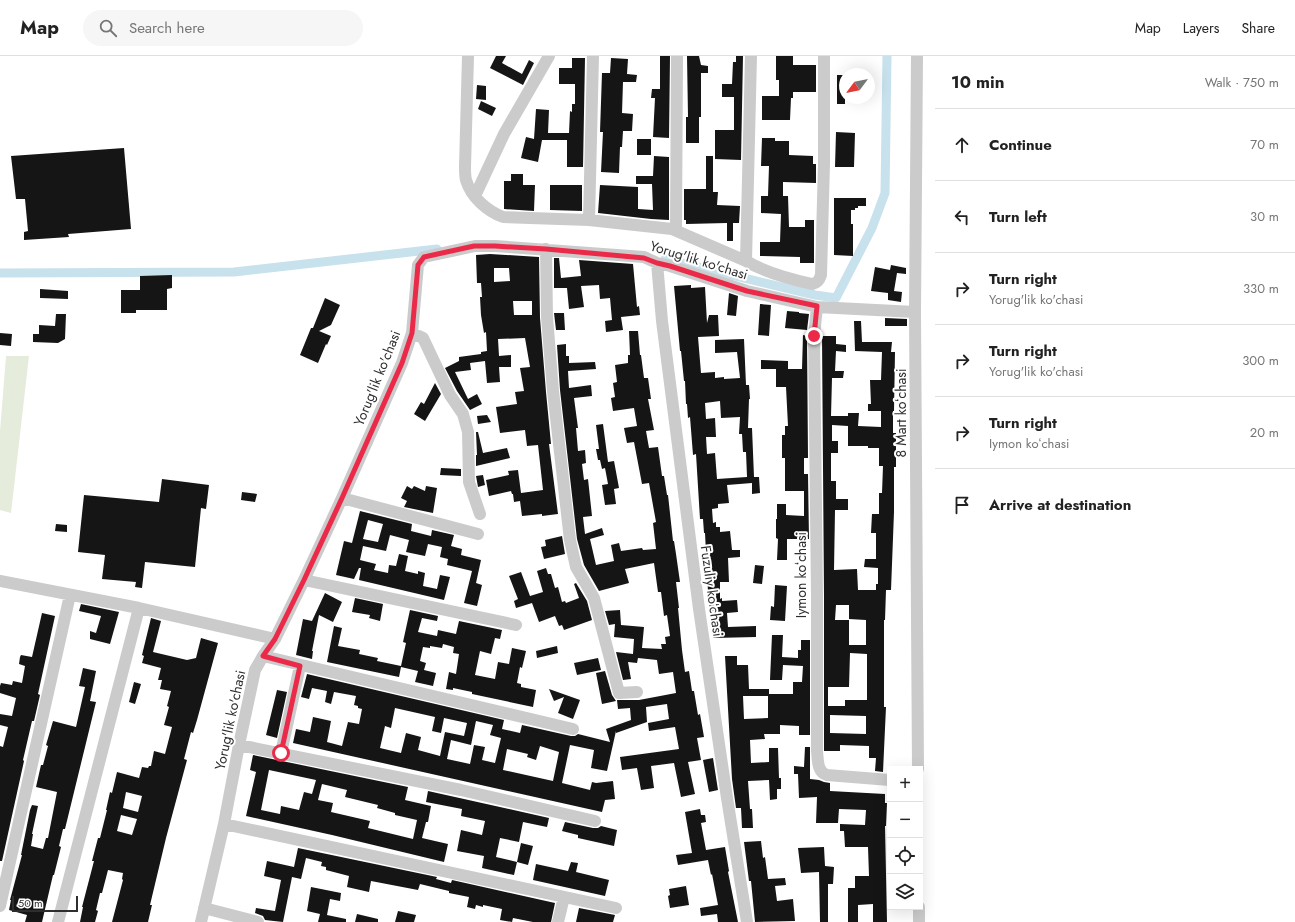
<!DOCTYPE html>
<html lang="en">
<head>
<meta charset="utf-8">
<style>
  :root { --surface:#fff; --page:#f6f6f6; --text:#222; --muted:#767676; --line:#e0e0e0 }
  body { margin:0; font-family:Jost,sans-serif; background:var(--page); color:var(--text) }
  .controls { position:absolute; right:12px; bottom:12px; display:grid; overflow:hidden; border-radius:0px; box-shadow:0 4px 16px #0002 }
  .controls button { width:36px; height:36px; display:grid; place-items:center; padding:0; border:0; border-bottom:1px solid var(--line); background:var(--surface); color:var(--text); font:20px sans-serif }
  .compass { position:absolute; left:839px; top:12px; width:36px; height:36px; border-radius:50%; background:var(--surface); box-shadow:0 4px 16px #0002; rotate:238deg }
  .scale { position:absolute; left:12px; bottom:10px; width:66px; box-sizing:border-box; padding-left:4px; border:2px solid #2e2e2e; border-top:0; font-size:11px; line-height:14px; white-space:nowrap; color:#2e2e2e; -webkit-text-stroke:3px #fff; paint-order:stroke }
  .stop { position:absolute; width:12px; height:12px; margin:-9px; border:3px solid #eb2a49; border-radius:50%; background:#fff }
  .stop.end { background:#eb2a49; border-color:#fff; box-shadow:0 1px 4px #0008 }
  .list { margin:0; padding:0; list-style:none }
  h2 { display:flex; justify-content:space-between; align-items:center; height:52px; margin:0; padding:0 16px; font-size:17px }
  h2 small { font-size:13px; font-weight:400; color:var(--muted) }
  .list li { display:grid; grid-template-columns:26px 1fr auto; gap:12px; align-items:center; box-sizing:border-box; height:72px; padding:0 16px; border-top:1px solid var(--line) }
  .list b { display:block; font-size:15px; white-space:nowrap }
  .list p { margin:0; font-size:13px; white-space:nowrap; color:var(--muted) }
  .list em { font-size:13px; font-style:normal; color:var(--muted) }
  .icon { flex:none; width:22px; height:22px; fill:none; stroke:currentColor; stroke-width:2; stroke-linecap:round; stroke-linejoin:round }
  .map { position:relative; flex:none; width:935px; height:866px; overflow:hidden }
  header { display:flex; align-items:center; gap:24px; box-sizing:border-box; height:56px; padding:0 20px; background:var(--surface); border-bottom:1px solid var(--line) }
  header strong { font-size:19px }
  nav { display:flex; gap:22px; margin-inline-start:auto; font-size:14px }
  .search { width:280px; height:36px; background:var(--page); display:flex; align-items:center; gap:10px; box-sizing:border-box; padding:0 14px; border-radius:22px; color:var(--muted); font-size:15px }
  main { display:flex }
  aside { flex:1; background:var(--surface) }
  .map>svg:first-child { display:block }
  .green { fill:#e6ecdb }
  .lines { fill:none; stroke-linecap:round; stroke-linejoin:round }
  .canal { stroke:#c7e1ed; stroke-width:9 }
  .building { fill:#151515; fill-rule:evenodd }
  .minor { stroke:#cbcbcb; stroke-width:12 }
  .route { stroke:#eb2a49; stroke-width:5 }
  .labels { text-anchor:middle; stroke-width:4; stroke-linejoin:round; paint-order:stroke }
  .street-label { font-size:14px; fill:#2e2e2e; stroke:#fff }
</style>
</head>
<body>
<header>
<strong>Map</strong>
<div class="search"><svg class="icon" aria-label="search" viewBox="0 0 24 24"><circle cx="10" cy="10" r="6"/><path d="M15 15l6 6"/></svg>Search here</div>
<nav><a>Map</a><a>Layers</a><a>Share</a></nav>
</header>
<main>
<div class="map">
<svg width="935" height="866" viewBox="0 0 935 866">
  <rect width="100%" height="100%" fill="#fff"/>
  <!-- green -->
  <path class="green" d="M6,300H29L11,457L0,454V375Z"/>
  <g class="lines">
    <!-- canal -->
    <path class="canal" d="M665,203L815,239L836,242L872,172L885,137L887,0
      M0,217L234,216L437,193"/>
  </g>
  <!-- building -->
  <path class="building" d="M496,0H506L502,7L522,18L529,4L534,7L523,29L490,12Z
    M660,0H670L669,82L653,81L655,42H651L652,33H660Z
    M687,0H699L701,9L708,10V17H701V61H699V87H686V61H688Z
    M736,0H743L741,104L715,103V74H734V41H722V28H732L733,6H736Z
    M776,0H793V9H816V36H793V42H791L790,64H762V40H779V24H776Z
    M572,2H585L583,111H567V84H542L538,106L521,102L526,81L534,83L536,53L549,54L548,77H569L570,55L572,56V48H575V28H559V12H572Z
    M611,2L628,3L627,18L637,19L636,26H623L622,57L633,58L632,75H623L622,91H620L619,117L601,116L603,76H600L602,17H610Z
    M837,19H845V48H837Z
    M477,29L486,30V44L476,43Z
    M481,45L496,52L492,60L478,53Z
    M836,76L855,77L854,111H835Z
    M762,82H775V85H789V99L813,100V108H816V127L783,126V140H788L789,171H805V164H814V207H800V201L760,200V186H780L781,158L761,157V140H768L769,110H761Z
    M637,83H651V99H637Z
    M124,92L131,173L68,178L69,181L24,184V176L28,175L25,143H16L11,100Z
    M654,100L669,101V164L651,163L598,157L600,129L638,131V153L653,154L652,128H636V120H653Z
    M706,100H713V136H718L717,149L740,150L739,167H733V185H727V167L686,168V164H684V133H706Z
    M511,118H523V129H535L534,155L504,153V125H511Z
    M550,129H582V155L550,154Z
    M834,142H866V150H858V152H855V154H851V168H853V200L834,199Z
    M490,198L539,201L540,262L546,336L551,388H549L558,458L542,460V458L522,460L520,445L514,446L513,438H512L511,435L489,440L486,424L509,419L508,415L518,414L521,437L543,434L538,389L527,390L525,374L500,377L496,351L517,348L515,336L524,335L520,312L530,311L525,282L498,283L499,300L511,299V311H499L500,326L487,327L485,305L470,307L471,314L455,316L468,343L477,338L482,348L470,354L457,335L445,312L459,305V301L481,298V296L487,295L486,276L484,277L481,259L480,241H482L481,227H477L476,199ZM494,212H509L510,225L494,226ZM513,245H532V259H514Z
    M554,202H559L561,222L581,220L579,204L633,208L637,251L639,250L640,259L621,261L623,274L606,276L605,265L612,264L610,242L600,243L599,229L581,230L584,251L569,253L567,232H554Z
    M891,209L906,212V218L897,217L894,235L902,236L901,246L888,244V237L871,235L875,211L890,214Z
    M172,219V232L167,233V254H136V257H121V234H140V220Z
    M691,229V232L705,231L707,267L709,259H718L719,280L698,281L701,317L715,316V322L724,321V323L740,322L737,296L715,297V284L744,283L746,329H749L750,343H749L748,372H752L754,421H759L760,437L752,438V427L727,429L729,447L718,448V452L712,453L713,467L716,466V471H720V476L730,475L732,494H740V501L728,502L729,526H720V543L722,542V545L737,544L738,556L727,557L728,571L756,570V581L713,582L708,536L705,477H704L703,463H700L696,398L693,399L690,361L688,362L687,348H686L685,325H684L681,295H680L674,230ZM720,345L721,362L740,361L739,378H742L743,396H746L747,421L717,423L715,397L707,398L706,381H716L715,362L706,363L705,347Z
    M40,233L68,235V243L40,242Z
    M729,237L738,240L736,260L727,259Z
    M325,242L340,249L331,269L319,275L331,280L327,289L326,288L318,307L300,299L311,272H313Z
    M760,248L771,249L769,280L758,279Z
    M787,255L799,256V257L809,258L807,274L785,272Z
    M554,257H564L565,274H556Z
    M56,258H66L65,283L58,287L33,286V278H39V269L55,270Z
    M885,262L907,263V270H885Z
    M854,265H861L862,286H892L891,296H895L894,355H893V377H896V411H894V456L891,534H886L885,564H884V651H886L883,716L875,715L876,702H869V690L840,689V695H824V540L822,280H836V288L846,289V296L836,295L835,315H844L843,322H832L831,360H848V357H859L858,370L881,371V355H868V348H871L870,324H881L882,296L855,295ZM832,369L848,370V390H868V392H879V410H883L882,437H879V458H872L871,477H876V503H865L864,511L878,512V528H876V534H858L857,513L834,514L835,454H848V443H836V425H831V397H838V385H832ZM836,549H849V563L866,564V589H849V564H835ZM850,597L867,598V644H845V650H828V631H849ZM830,659L866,660V678L830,677Z
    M629,275H638L640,299H641L644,322H648L651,343H648L654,374L646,375L649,392L658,391L662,420H664L667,439H668L673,485H674L676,498L680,526H676L679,552H678L682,594L685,616L689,615L692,635H694L698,659L700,658L704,681L697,682L701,704L688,706L695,738L681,741L674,707L651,710L654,732L641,734L637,712L622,714L620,701L679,693L675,671L649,675L648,667L669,663L667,648L646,651L647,666L616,677V675L607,715L591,712L594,694L570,689L562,727L590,734L592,726L596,727L613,725L615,743L605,744L602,756L293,687L296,673L310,676L313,661L331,665L327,686L342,690L348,666L359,668L362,653L358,652V650L354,649L356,640L334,636L331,648L325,646L327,635L312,632L309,643L301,641L307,618L504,664L502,673L520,677L522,669L571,680H575L578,678L610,686L606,673L631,664L630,652L618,653L617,644H639L676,637L673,616L659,618L657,604L638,602L637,607L628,606L631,623L623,624L616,596L633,598L634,583L614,581L615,568L609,569L605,555L620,554L621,569L644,571L642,592L662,593L661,588H666L665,581L670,580L667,559L664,560L661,536H658L654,507L625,513L629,527L599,535L584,509L577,483L560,334L557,289L566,288V300H569V307L595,306L596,313L568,315L569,332L591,329L592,340L574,342L578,372H576L578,395L585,394L586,407L582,408L584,424L588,423L592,460L583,461L585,478L602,472L604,479L590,483L596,509L614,505L611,489L619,487L621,495L642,492L643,494L656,493L653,467L656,466L649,427L642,428L634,386L627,387L624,372L637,370L634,352L613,355L611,342L615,341L613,327L617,326L615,309L628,307V299H630ZM395,652L435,661L432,675L441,677L444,662L467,667L464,680L445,676L440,700L418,694L421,681L406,677L401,697L380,692L385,670L391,672ZM476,665L493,669L490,679L501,682L495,707L482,704L485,691L474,689L470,708L447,703L451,684L471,689ZM540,690L559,696L553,725L503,714L507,693L528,698L527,701L536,704Z
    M0,277L12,278L11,290L0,289Z
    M803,279L807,280L808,402H804V418H808L809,483H787V504H777L778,483L776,482V463H777V448H786V459L804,460V435H785V402H782V379H785V370H788L786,331H776V313H761V304L788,305V313H802Z
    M435,327L441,338L425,365L414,358L421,346L424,348Z
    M487,359L491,366L478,368L477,360Z
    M603,368L608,406L614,405L619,432L614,433L616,448L605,449L602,429L608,428L605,412L602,413L600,404H598L596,393H599L596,369Z
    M476,376H478L483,397L507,392L510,402L476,410V399H477Z
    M441,412L461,413V420L440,419Z
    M483,419L485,429L478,431L476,420Z
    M162,423L209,429L206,453L201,452L195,511L145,506L142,532L135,531L136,526L102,523L105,499L78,496L84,439L159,446Z
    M407,430L412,433L414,430L425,435L426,430L437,432L433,457L404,451L407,445L401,442Z
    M242,436L257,438L255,446L241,444Z
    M360,455L412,468L411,475L431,480L432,474L454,479L451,490L462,493L461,499L481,504L476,527L482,529L477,550L464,547L472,515L447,509L448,503L440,501L442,491L428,488L425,500L406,496L409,484L390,479L386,495L363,490L360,504L376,508L374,514L388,517L389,509L396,510L399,498L408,500L405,515L418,518V515L425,517L423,530L437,533L440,519L450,521L444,544L359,524L361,512H359L354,523L336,519L344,485L352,487ZM368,464L383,468L378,486L363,483Z
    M56,468L67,469V476L55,475Z
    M562,480L565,498L544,503L541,491L546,490L545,484Z
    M755,509L764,510L762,528L753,527Z
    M546,512L548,518H551L555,532L558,531L562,546L565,545L566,547L579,542L574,528L576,527L587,545L592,564L564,574L562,569L559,570L555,560L539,566L532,547L516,552L514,545L518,543L509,520L521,516L530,540L543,536L537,515Z
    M775,529L787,530L785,565L770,564L771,550L774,551Z
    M325,537L342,546L333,566L319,559L312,595H313L312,603L296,599L303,563L312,565Z
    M355,542L383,548L380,565L369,562L370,559L352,556Z
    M81,548L119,556L110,588L90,583V575L96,577L101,560L79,555Z
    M410,554L438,560L437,565L422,562L418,576L437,580L438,574L456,578L459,565L502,574L500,583L495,582L491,598L480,595L475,619L495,623L498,606L509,608L512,592L526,595L522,612L520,611L517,627L521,628V631L536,634L533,651L472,638V636L453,632V634L446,633L449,616L456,618L459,598L453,597L454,591L443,588L442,592L430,590V592L423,591L420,605L426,607L424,614L436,617L433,630L415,626L418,615L401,611L399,621L327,606L334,570L342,572L338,590L360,594L359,598L378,602L377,605L401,610L406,587L403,586Z
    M42,557L55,560L38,638L40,639L34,665H32L23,704L24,705L2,805H0V690L3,691L8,671L0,669V658L12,660L16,642L0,637V630L1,627L12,629L13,625L22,627L25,610L19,608L20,601L21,599L32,601Z
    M151,562L161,565L153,596L187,604L196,602L201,582L218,587L197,664L193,677L191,676L184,703L187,704L166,782L150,849H152L148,866H112L123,824L122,823L123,817L108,814L102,837H100L96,854L98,855L95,866H80L83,851H82L94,805H92L98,782H100L107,754H106L110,736L112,737L117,716L139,722L142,711L148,712L149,710H151L154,695L165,698L172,671L164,669L169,651L167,650L171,635L160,633L162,624H158L161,612L142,607L144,600L142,599ZM126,736L142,740L138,756L123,752ZM121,759L137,763L132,779L117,775Z
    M772,579H783L782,601L798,602V594H801V584H810V679H799V670L780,669V678H764L765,683L750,684L751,707L769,706V692H778L779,722H781V733H777V743L770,744L769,724L748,725L750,753H752L753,772H742L741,752H736L732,723L725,600H737V609H748L749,633H769V638H793V626H802L803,610L783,609L782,624H770ZM743,640H768V662L744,663Z
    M557,590L558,597L537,602L536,595Z
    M598,602L601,614L577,619L574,607Z
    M83,612L96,615L90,645L96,646L65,773H63L59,790L61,791L54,819H53L42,866H25L27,859L9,854L11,844H10L22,799H21L30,754L32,749L38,750L32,778H33L31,790L43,793L46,782H48L57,736L36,731L41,709H43L48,690L46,689L53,665L76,671L85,631L79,630Z
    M605,615L612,639L616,645L602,648L596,617Z
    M134,626L141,628L135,648L129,646Z
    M549,633L580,644L573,663L558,657L564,641L554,645Z
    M277,634L287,636L277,682L266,679Z
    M805,691H810V723L819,724L824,726L830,727V735L885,738V747H887L886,770H885L887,866H873V848L858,849V866H848V832H855V820H869L868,791H845L844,775H840V768L865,769L866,754L839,753L838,767H816L817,741L799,742L798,718H794V710L804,711Z
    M253,699L408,731L405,744L431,750L428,766H426L422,782L448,788L444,806L332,779L246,760L256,716L250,714ZM269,714L316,724L312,738L304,736L299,754L281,750L280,758L261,754ZM322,728L347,734L345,741L378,749L377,752L395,757V759L417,764L413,783L368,772L370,765L331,756L333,747L318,744Z
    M713,702L718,734L709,736L703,704Z
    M428,735L549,762L547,771L523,766L519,786L500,782L496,801L517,806L514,819L482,812L484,800L457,795L461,774L482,779L485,765L461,760L462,753L426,746Z
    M700,753L701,759H705L706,766L701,767L706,794L725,791L729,815L728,816L738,866H718L717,858L701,860L700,852L718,849L712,818L711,819L708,804L678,809L676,799L692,797L685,756Z
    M565,766L593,772H598L601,770L617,774L614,790L578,782V779L562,775Z
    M761,785L763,802L765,801L768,823L785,822L786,829L775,830L777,845L793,843L795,865L755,866L751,825H749L744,786Z
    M521,787L533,790L528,809L517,806Z
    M824,791L825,810L834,811L833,828H828V866H820L819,816L801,817L798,792Z
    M298,792L437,821L436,823L451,827L452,824L555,847L551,866H533L513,862L512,866L500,864L502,853L483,849V851L476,849L475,853L467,851L469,841L449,837V835L420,828L418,834L371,825L369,836L347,831L349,820L326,814V811L321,810L322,806L306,802L301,823L292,821L283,866L265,864L263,860L255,857L256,852L275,855L281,824L264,820L267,805L294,811Z
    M571,806L578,807L576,816L609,824L605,840L533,824L536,808L568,815Z
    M686,830L689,849L670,852L668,840L670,839L669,833Z
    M311,831L341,837L340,845L330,843L327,859L346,863V866H318L320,858L307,855Z
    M579,852L615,859L613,866H576Z
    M398,855L416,859L414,866H395Z
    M357,858L378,863V866H355Z"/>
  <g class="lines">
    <!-- minor -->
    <path class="minor" d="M468,0L465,111C465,115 465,120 466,124C471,141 487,155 503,161L589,164L672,173L746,205C766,217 789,223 812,228C817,227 819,225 821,219L824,107V0
      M917,0L915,256L918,713
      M475,140L504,78L549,0
      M589,164L593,0
      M676,174L677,0
      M546,193L547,261L553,335L570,484L576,511L594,542L619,637L637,636
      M746,205L751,0
      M657,207L662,265L699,553L727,742L747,866
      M817,251L814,280L817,540V695C818,704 817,716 827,719L890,724
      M412,277L423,282L450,339L463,358L468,376L469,426L480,458
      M342,442L478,478
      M304,524L516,569
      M0,525L139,552L275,583
      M263,600L573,673
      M239,689L461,734L595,765
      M281,697L300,610
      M224,768L616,852
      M0,850L70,539
      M919,851V866
      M204,852L258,866
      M58,866L139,552
      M201,866L224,768L239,689L255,614L263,600L275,583L304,524L342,442L402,307L412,277L418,209L424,201L475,190H495L644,201L657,207L670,210L747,235L817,251L915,256
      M558,866L564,841"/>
  </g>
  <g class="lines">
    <!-- route -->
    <path class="route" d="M281,697L300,610L263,600L275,583L304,524L342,442L402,307L412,277L418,209L424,201L474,190H495L546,193L644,202L657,207L670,210L747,235L817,250L814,280"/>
  </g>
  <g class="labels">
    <!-- street labels -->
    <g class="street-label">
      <text transform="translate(699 204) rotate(17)" y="5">Yorug'lik ko'chasi</text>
      <text transform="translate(377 322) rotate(-68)" y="5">Yorug'lik ko'chasi</text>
      <text transform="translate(901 357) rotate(-90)" y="5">8 Mart koʻchasi</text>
      <text transform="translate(801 519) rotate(-90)" y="5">Iymon koʻchasi</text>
      <text transform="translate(712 535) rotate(82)" y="5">Fuzuliy koʻchasi</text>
      <text transform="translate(230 664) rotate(-78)" y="5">Yorug'lik ko'chasi</text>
    </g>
  </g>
</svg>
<div class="controls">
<button>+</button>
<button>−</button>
<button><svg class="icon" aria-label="locate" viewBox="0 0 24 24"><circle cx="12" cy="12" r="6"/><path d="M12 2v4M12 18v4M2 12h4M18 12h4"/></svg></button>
<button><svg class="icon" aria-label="layers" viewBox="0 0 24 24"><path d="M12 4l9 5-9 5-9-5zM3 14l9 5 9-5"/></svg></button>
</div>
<svg class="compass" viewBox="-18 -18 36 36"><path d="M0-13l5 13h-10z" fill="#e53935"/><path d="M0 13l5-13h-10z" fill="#767676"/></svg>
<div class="scale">50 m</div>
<div class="stop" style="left:281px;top:697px"></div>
<div class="stop end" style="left:814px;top:280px"></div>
</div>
<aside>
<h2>10 min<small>Walk · 750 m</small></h2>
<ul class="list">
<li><svg class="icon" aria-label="ahead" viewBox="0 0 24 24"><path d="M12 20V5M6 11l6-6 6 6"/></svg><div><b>Continue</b></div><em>70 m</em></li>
<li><svg class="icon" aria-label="left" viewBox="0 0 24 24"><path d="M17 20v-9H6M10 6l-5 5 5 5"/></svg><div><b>Turn left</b></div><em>30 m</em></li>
<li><svg class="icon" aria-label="right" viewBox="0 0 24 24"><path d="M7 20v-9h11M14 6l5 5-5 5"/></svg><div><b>Turn right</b><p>Yorug'lik ko'chasi</p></div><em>330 m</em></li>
<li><svg class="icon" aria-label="right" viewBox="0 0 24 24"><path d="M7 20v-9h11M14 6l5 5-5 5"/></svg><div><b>Turn right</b><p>Yorug'lik ko'chasi</p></div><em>300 m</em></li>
<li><svg class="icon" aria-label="right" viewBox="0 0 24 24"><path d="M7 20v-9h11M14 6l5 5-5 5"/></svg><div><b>Turn right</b><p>Iymon koʻchasi</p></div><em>20 m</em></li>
<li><svg class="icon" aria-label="arrive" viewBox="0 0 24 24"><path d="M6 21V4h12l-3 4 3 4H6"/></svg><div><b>Arrive at destination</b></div></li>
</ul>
</aside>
</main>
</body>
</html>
